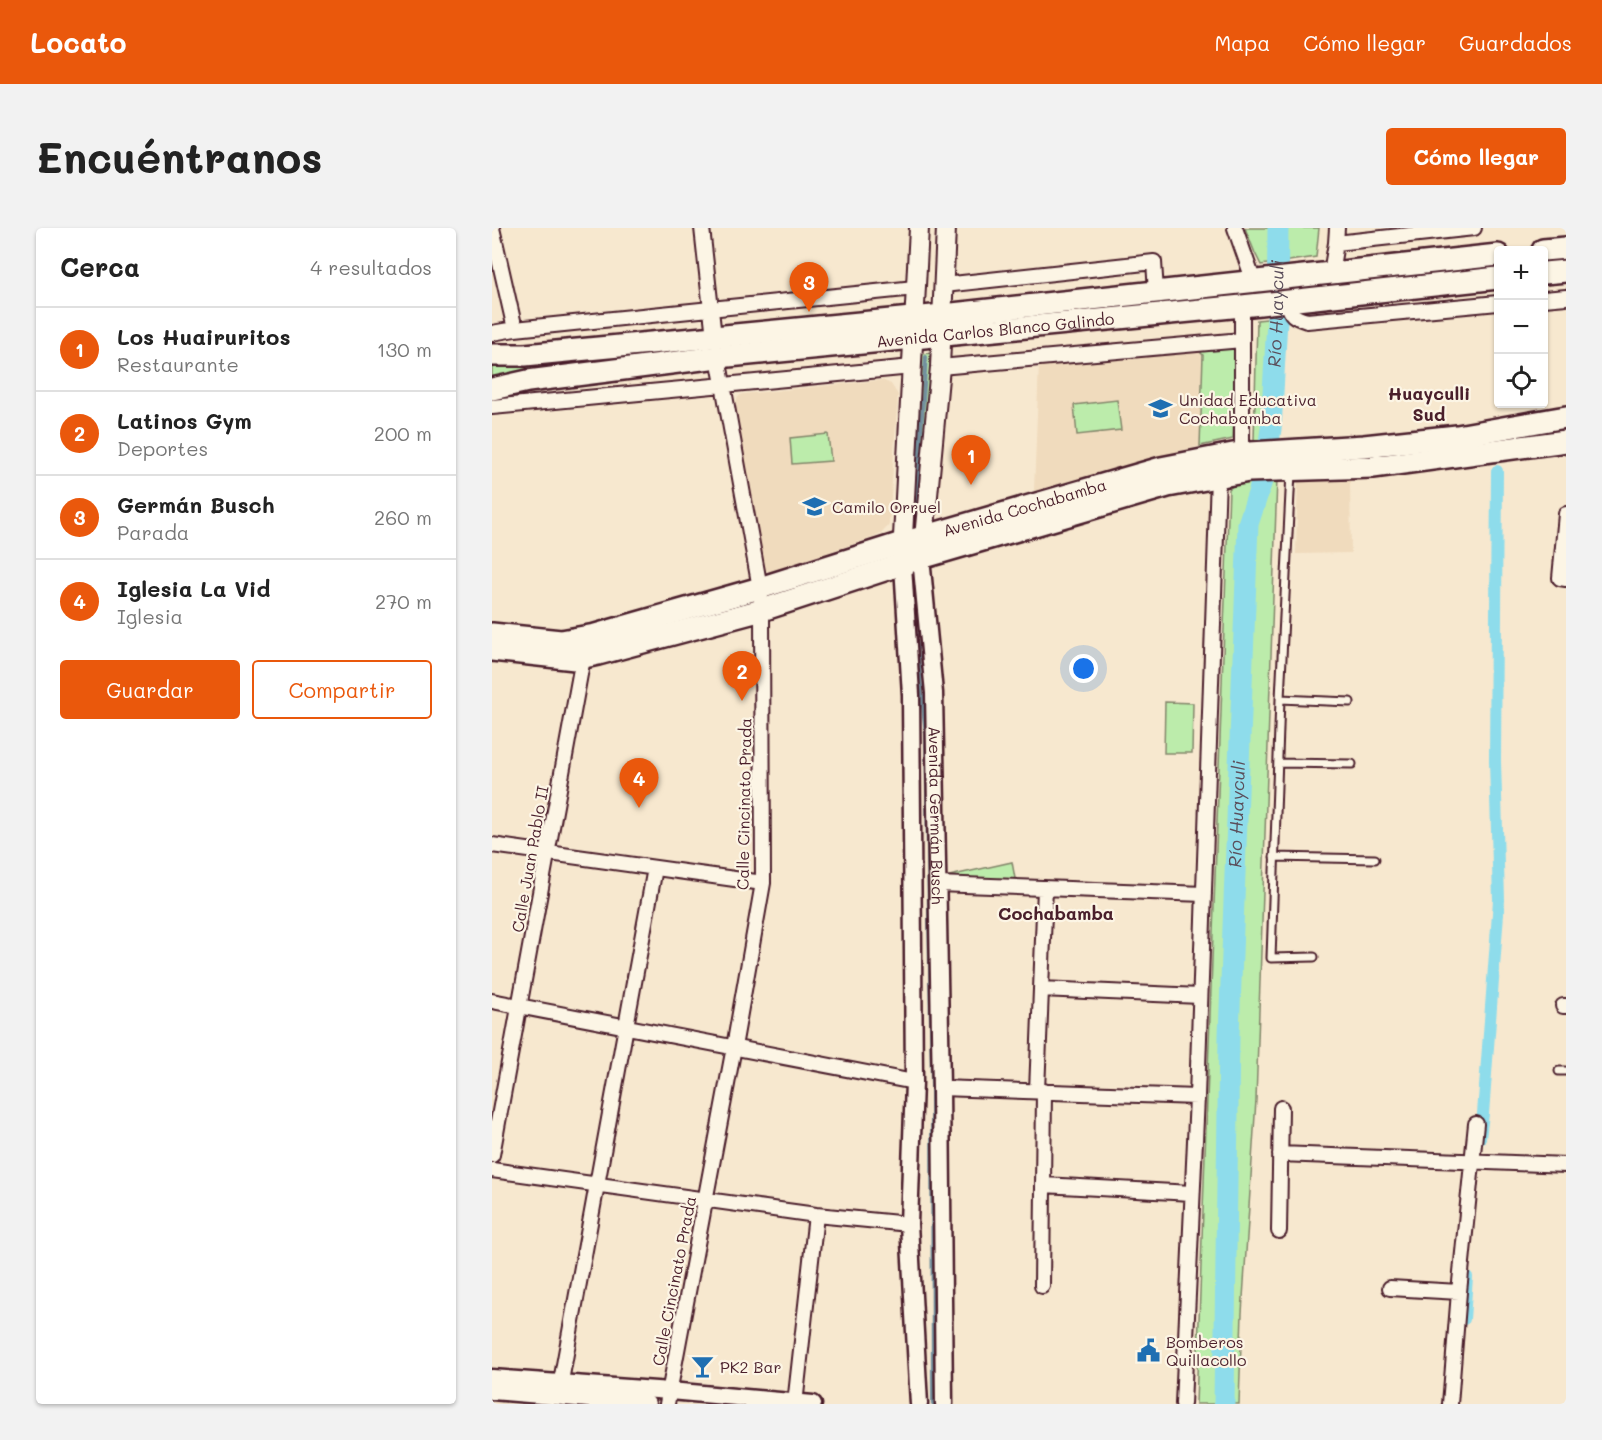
<!DOCTYPE html>
<html lang="es">
<head>
<meta charset="utf-8">
<style>
  :root { --surface:#fff; --page:#f2f2f2; --text:#222; --muted:#767676; --line:#e0e0e0; --accent:#ea580c }
  body { margin:0; font-family:Mali,sans-serif; background:var(--page); color:var(--text) }
  .controls { position:absolute; right:18px; top:18px; display:grid; overflow:hidden; border-radius:6px; box-shadow:0 2px 4px #0004 }
  .controls button { width:54px; height:54px; display:grid; place-items:center; padding:0; border:0; border-bottom:2px solid var(--line); background:var(--surface); color:var(--text); font:30px sans-serif }
  .you { position:absolute; left:592px; top:441px; width:21px; height:21px; margin:-15px; border:4px solid #fff; border-radius:50%; background:#1a73e8; box-shadow:0 0 0 9px #1a73e833 }
  .badge { display:grid; place-items:center; width:39px; height:39px; border-radius:50%; background:var(--accent); color:#fff; font-size:20px; font-weight:700 }
  .pin { position:absolute; translate:-50% -50px; filter:drop-shadow(0 2px 3px #0008) }
  .pin::after { content:''; position:absolute; top:32px; width:21px; height:18px; background:inherit; clip-path:polygon(0 0,100% 0,50% 100%) }
  .list { margin:0; padding:0; list-style:none }
  h2 { display:flex; justify-content:space-between; align-items:center; height:78px; margin:0; padding:0 24px; font-size:26px }
  h2 small { font-size:20px; font-weight:400; color:var(--muted) }
  .list li { display:grid; grid-template-columns:39px 1fr auto; gap:18px; align-items:center; box-sizing:border-box; height:84px; padding:0 24px; border-top:2px solid var(--line) }
  .list b { display:block; font-size:22px; white-space:nowrap }
  .list p { margin:0; font-size:20px; white-space:nowrap; color:var(--muted) }
  .list em { font-size:20px; font-style:normal; color:var(--muted) }
  .actions { display:flex; gap:12px; padding:18px 24px }
  .actions a { flex:1; padding:14px 0; border:2px solid var(--accent); border-radius:6px; text-align:center; font-size:21px; color:var(--accent) }
  .actions .main { background:var(--accent); color:#fff }
  .icon { flex:none; width:33px; height:33px; fill:none; stroke:currentColor; stroke-width:2; stroke-linecap:round; stroke-linejoin:round }
  .map { position:relative; flex:none; width:1074px; height:1176px; overflow:hidden; border-radius:6px }
  header { display:flex; align-items:center; gap:36px; box-sizing:border-box; height:84px; padding:0 30px; background:var(--accent); color:#fff }
  header strong { font-size:28px }
  nav { display:flex; gap:33px; margin-inline-start:auto; font-size:21px }
  .intro { display:flex; align-items:center; justify-content:space-between; box-sizing:border-box; height:144px; padding:0 36px }
  h1 { margin:0; font-size:42px }
  .button { padding:15px 27px; border-radius:6px; background:var(--accent); color:#fff; font-size:21px; font-weight:700 }
  main { display:flex; gap:36px; padding:0 36px }
  aside { flex:1; background:var(--surface); border-radius:6px; box-shadow:0 2px 4px #0004 }
  .map>svg:first-child { display:block }
  .built { fill:#f0dbbd }
  .green { fill:#bcecab; stroke:#83866b; stroke-width:1.5 }
  .lines { fill:none; stroke-linecap:round; stroke-linejoin:round }
  .stream { stroke:#73909e; stroke-width:4 }
  .canal { stroke:#8edceb; stroke-width:12 }
  .river { stroke:#8edceb; stroke-width:21 }
  .service-casing { stroke:#4a1f2b; stroke-width:11 }
  .minor-casing { stroke:#4a1f2b; stroke-width:18 }
  .tertiary-casing { stroke:#4a1f2b; stroke-width:21 }
  .secondary-casing { stroke:#4a1f2b; stroke-width:22 }
  .primary-casing { stroke:#4a1f2b; stroke-width:26 }
  .trunk-casing { stroke:#4a1f2b; stroke-width:26 }
  .service { stroke:#fcf5e5; stroke-width:7 }
  .minor { stroke:#fcf5e5; stroke-width:14 }
  .tertiary { stroke:#fcf5e5; stroke-width:16 }
  .secondary { stroke:#fcf5e5; stroke-width:18 }
  .primary { stroke:#fcf5e5; stroke-width:21 }
  .trunk { stroke:#fcf5e5; stroke-width:21 }
  .labels { text-anchor:middle; stroke-width:4.5; stroke-linejoin:round; paint-order:stroke }
  .street-label { font-size:16px; fill:#4a1f2b; stroke:#fcf5e5 }
  .poi-label { font-size:16px; fill:#4a1f2b; stroke:#fcf5e5; text-anchor:start }
  .water-label { font-size:18px; font-style:italic; fill:#5b4e5b; stroke:#fcf5e5 }
  .neighbourhood-label { font-size:18px; font-weight:bold; fill:#4a1f2b; stroke:#fcf5e5 }
</style>
</head>
<body>
<header>
<strong>Locato</strong>
<nav><a>Mapa</a><a>Cómo llegar</a><a>Guardados</a></nav>
</header>
<div class="intro"><h1>Encuéntranos</h1><a class="button">Cómo llegar</a></div>
<main>
<aside>
<h2>Cerca<small>4 resultados</small></h2>
<ul class="list">
<li><span class="badge">1</span><div><b>Los Huairuritos</b><p>Restaurante</p></div><em>130 m</em></li>
<li><span class="badge">2</span><div><b>Latinos Gym</b><p>Deportes</p></div><em>200 m</em></li>
<li><span class="badge">3</span><div><b>Germán Busch</b><p>Parada</p></div><em>260 m</em></li>
<li><span class="badge">4</span><div><b>Iglesia La Vid</b><p>Iglesia</p></div><em>270 m</em></li>
</ul>
<div class="actions"><a class="main">Guardar</a><a>Compartir</a></div>
</aside>
<div class="map">
<svg width="1074" height="1176" viewBox="0 0 1074 1176">
  <rect width="100%" height="100%" fill="#f7e8cf"/>
  <filter id="ink" filterUnits="userSpaceOnUse"><feTurbulence type="fractalNoise" baseFrequency=".0167" numOctaves="2"/><feDisplacementMap in="SourceGraphic" scale="12" xChannelSelector="R" yChannelSelector="G"/><feConvolveMatrix kernelMatrix="1 2 1 2 8 2 1 2 1" color-interpolation-filters="sRGB"/></filter>
  <g filter="url(#ink)">
    <!-- built -->
    <path class="built" d="M705,121L711,126L708,218L542,263L547,135Z
      M390,152L399,156L406,167L397,297L389,306L380,310L279,343H274L271,339L244,177L245,170L250,166Z
      M806,252H858L859,325L804,326Z"/>
    <!-- green -->
    <path class="green" d="M753,0H827L824,29L769,37L763,25Z
      M794,89L786,208L762,213L765,92Z
      M411,100V103L34,142L0,150V139H31Z
      M745,117L741,211L708,218L711,127L705,121Z
      M440,125L429,300L417,303L429,126Z
      M625,172L629,202L585,207L582,177Z
      M336,206L339,233L300,236L298,210Z
      M785,250L764,872L750,1085L747,1176H704L737,261L749,251Z
      M673,474L701,475L700,525H672Z
      M520,634L524,656L459,654L457,648Z"/>
    <g class="lines">
      <!-- stream -->
      <path class="stream" d="M422,301L434,129
        M423,399L434,507L440,859L441,1176"/>
      <!-- canal -->
      <path class="canal" d="M988,910L991,886L1007,672L1003,533L1005,243
        M972,1091L975,1049"/>
      <!-- river -->
      <path class="river" id="s1" d="M732,1176L737,807L756,296L772,247L779,201L785,92L786,0"/>
      <defs>
        <path id="service" d="M799,244L788,471L779,730L822,729
          M788,471L858,474
          M786,535L860,536
          M782,629L883,631
          M1067,843H1074"/>
        <path id="minor" d="M0,0L23,101
          M210,0L222,109
          M743,0L762,54
          M844,15L982,0
          M839,45L844,15L845,0
          M452,57L662,34L664,64
          M1052,71L1074,69
          M796,73C798,88 802,89 815,93L1006,75
          M750,78V226
          M0,105L23,101L423,60
          M448,139L750,112
          M0,179L420,139
          M1074,286L1068,350L1074,351
          M0,617L271,655
          M445,656L712,666
          M549,761L708,768
          M0,773L422,854
          M1071,778H1074
          M449,860L705,869
          M545,863L553,660
          M788,926L1074,937
          M0,927L91,430L90,425
          M0,942L324,987L417,996
          M551,957L700,965
          M787,1003L789,880
          M550,1058L552,863
          M898,1060L967,1064
          M67,1164L163,640
          M175,1176L242,819L271,655L270,382L268,360L226,129
          M303,1176L324,987
          M691,1176L705,869L726,248
          M958,1176L967,1064L984,896"/>
        <g id="tertiary">
          <path id="s2" d="M429,330L442,465L449,860L452,1176"/>
          <path d="M411,337L419,467L422,854L417,996L427,1176"/>
          <path d="M0,1150L178,1163L321,1176"/>
          <path d="M0,1163L155,1176"/>
        </g>
        <path id="secondary" d="M431,321L448,139L454,0
          M410,328L427,0"/>
        <g id="primary">
          <path id="s3" d="M0,406L69,413L103,407L268,360L410,315L669,240L741,226L872,218L965,208L1074,189"/>
          <path d="M0,422L83,431L106,426L270,382L429,330L676,258L757,243L881,239L1074,213"/>
        </g>
        <g id="trunk">
          <path d="M1051,22L1074,20"/>
          <path d="M1052,45L1074,43"/>
          <path d="M0,127H33L451,87L1006,27"/>
          <path id="s4" d="M0,161L36,153L226,129L750,78L1006,50"/>
        </g>
      </defs>
      <!-- service casing -->
      <use href="#service" class="service-casing"/>
      <!-- minor casing -->
      <use href="#minor" class="minor-casing"/>
      <!-- tertiary casing -->
      <use href="#tertiary" class="tertiary-casing"/>
      <!-- secondary casing -->
      <use href="#secondary" class="secondary-casing"/>
      <!-- primary casing -->
      <use href="#primary" class="primary-casing"/>
      <!-- trunk casing -->
      <use href="#trunk" class="trunk-casing"/>
      <!-- service -->
      <use href="#service" class="service"/>
      <!-- minor -->
      <use href="#minor" class="minor"/>
      <!-- tertiary -->
      <use href="#tertiary" class="tertiary"/>
      <!-- secondary -->
      <use href="#secondary" class="secondary"/>
      <!-- primary -->
      <use href="#primary" class="primary"/>
      <!-- trunk -->
      <use href="#trunk" class="trunk"/>
    </g>
  </g>
  <!-- icons -->
  <defs>
    <symbol id="school-bare" viewBox="-9 -9 18 18"><path d="M0-5L7-2L0 1L-7-2ZM-4 1L0 2.5L4 1V4Q0 6-4 4Z" fill="#1f6fb2" stroke="#fcf5e5" stroke-width="2.5" paint-order="stroke"/></symbol>
    <symbol id="civic-bare" viewBox="-9 -9 18 18"><path d="M-.6-6.5H3V-4.5H.6V-3L4-1V1h2V6H-6V1h2V-1L-.6-3ZM-1.2 2.5V6h2.4V2.5Z" fill="#1f6fb2" stroke="#fcf5e5" stroke-width="2.5" paint-order="stroke"/></symbol>
    <symbol id="bar-bare" viewBox="-9 -9 18 18"><path d="M-6-5H6L.8 .8V4.5H3.5V6h-7V4.5H-.8V.8Z" fill="#1f6fb2" stroke="#fcf5e5" stroke-width="2.5" paint-order="stroke"/></symbol>
  </defs>
  <g fill-rule="evenodd">
    <use href="#school-bare" x="652" y="164" width="33" height="33"/>
    <use href="#school-bare" x="306" y="262" width="33" height="33"/>
    <use href="#civic-bare" x="640" y="1106" width="33" height="33"/>
    <use href="#bar-bare" x="194" y="1122" width="33" height="33"/>
  </g>
  <g class="labels">
    <!-- street labels -->
    <g class="street-label">
      <text dy="6" stroke="none"><textPath href="#s4" startOffset="507">Avenida Carlos Blanco Galindo</textPath></text>
      <text dy="6" stroke="none"><textPath href="#s3" startOffset="552">Avenida Cochabamba</textPath></text>
      <text transform="translate(252 576) rotate(-89)" y="6">Calle Cincinato Prada</text>
      <text dy="6" stroke="none"><textPath href="#s2" startOffset="258">Avenida Germán Busch</textPath></text>
      <text transform="translate(38 631) rotate(-80)" y="6">Calle Juan Pablo II</text>
      <text transform="translate(182 1053) rotate(-79)" y="6">Calle Cincinato Prada</text>
    </g>
    <!-- poi labels -->
    <g class="poi-label">
      <text x="687" y="178">Unidad Educativa<tspan x="687" dy="18">Cochabamba</tspan></text>
      <text x="340" y="285">Camilo Orruel</text>
      <text x="674" y="1120">Bomberos<tspan x="674" dy="18">Quillacollo</tspan></text>
      <text x="228" y="1145">PK2 Bar</text>
    </g>
    <!-- water labels -->
    <g class="water-label">
      <text dy="6" stroke="none"><textPath href="#s1" startOffset="1094">Río Huayculi</textPath></text>
      <text dy="6" stroke="none"><textPath href="#s1" startOffset="590">Río Huayculi</textPath></text>
    </g>
    <!-- neighbourhood labels -->
    <g class="neighbourhood-label">
      <text x="937" y="172">Huayculli<tspan x="937" dy="21">Sud</tspan></text>
      <text x="564" y="692">Cochabamba</text>
    </g>
  </g>
</svg>
<div class="controls">
<button>+</button>
<button>−</button>
<button><svg class="icon" aria-label="locate" viewBox="0 0 24 24"><circle cx="12" cy="12" r="6"/><path d="M12 2v4M12 18v4M2 12h4M18 12h4"/></svg></button>
</div>
<div class="you"></div>
<div class="pin badge" style="left:479px;top:257px">1</div>
<div class="pin badge" style="left:250px;top:473px">2</div>
<div class="pin badge" style="left:317px;top:84px">3</div>
<div class="pin badge" style="left:147px;top:580px">4</div>
</div>
</main>
</body>
</html>
